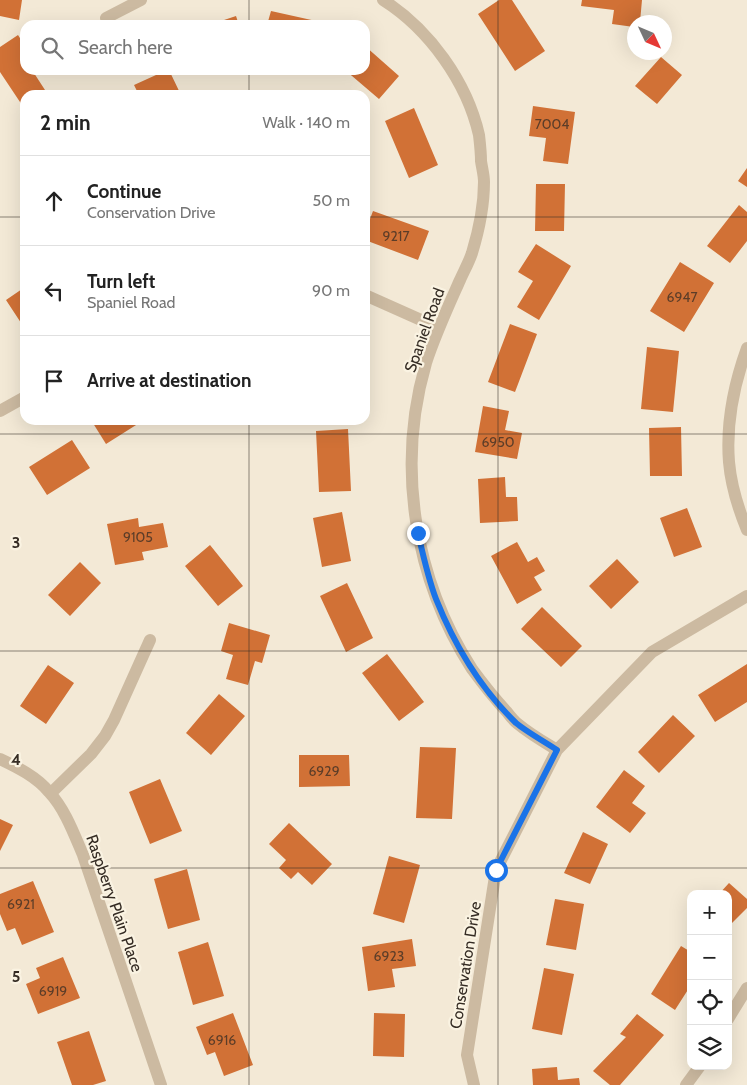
<!DOCTYPE html>
<html lang="en">
<head>
<meta charset="utf-8">
<style>
  :root { --surface:#fff; --page:#f2f2f2; --text:#222; --muted:#767676; --line:#e0e0e0 }
  body { margin:0; font-family:Cabin,sans-serif; background:var(--page); color:var(--text) }
  .controls { position:absolute; right:15px; bottom:15px; display:grid; overflow:hidden; border-radius:10px; box-shadow:0 5px 20px #0002 }
  .controls button { width:45px; height:45px; display:grid; place-items:center; padding:0; border:0; border-bottom:1px solid var(--line); background:var(--surface); color:var(--text); font:25px sans-serif }
  .compass { position:absolute; left:627px; top:15px; width:45px; height:45px; border-radius:50%; background:var(--surface); box-shadow:0 5px 20px #0002; rotate:134deg }
  .stop { position:absolute; width:15px; height:15px; margin:-11px; border:4px solid #1a73e8; border-radius:50%; background:#fff }
  .stop.end { background:#1a73e8; border-color:#fff; box-shadow:0 1px 5px #0008 }
  .list { margin:0; padding:0; list-style:none }
  h2 { display:flex; justify-content:space-between; align-items:center; height:65px; margin:0; padding:0 20px; font-size:21px }
  h2 small { font-size:16px; font-weight:400; color:var(--muted) }
  .list li { display:grid; grid-template-columns:32px 1fr auto; gap:15px; align-items:center; box-sizing:border-box; height:90px; padding:0 20px; border-top:1px solid var(--line) }
  .list b { display:block; font-size:19px; white-space:nowrap }
  .list p { margin:0; font-size:16px; white-space:nowrap; color:var(--muted) }
  .list em { font-size:16px; font-style:normal; color:var(--muted) }
  .icon { flex:none; width:28px; height:28px; fill:none; stroke:currentColor; stroke-width:2; stroke-linecap:round; stroke-linejoin:round }
  .map { position:relative; flex:none; width:747px; height:1085px; overflow:hidden }
  .search { position:absolute; background:var(--surface); box-shadow:0 5px 20px #0002; left:20px; top:20px; width:350px; height:55px; display:flex; align-items:center; gap:12px; box-sizing:border-box; padding:0 18px; border-radius:15px; color:var(--muted); font-size:19px }
  .panel { position:absolute; background:var(--surface); box-shadow:0 5px 20px #0002; left:20px; top:90px; width:350px; height:335px; border-radius:15px }
  .map>svg:first-child { display:block }
  .building { fill:#d17136 }
  .lines { fill:none; stroke-linecap:round; stroke-linejoin:round }
  .street { stroke:#ccbaa1; stroke-width:12 }
  .route { stroke:#1a73e8; stroke-width:6 }
  .grid { fill:none; stroke:#352c24; stroke-width:1; stroke-opacity:0.55 }
  .labels { text-anchor:middle; stroke-width:4.5; stroke-linejoin:round; paint-order:stroke }
  .number-label { font-size:14px; fill:#5c3d28 }
  .street-label { font-size:16px; fill:#352c24; stroke:#faf3e2 }
  .grid-label { font-size:16px; text-anchor:middle; font-weight:bold; fill:#352c24; stroke:#faf3e2; stroke-width:4.5; stroke-linejoin:round; paint-order:stroke }
</style>
</head>
<body>
<div class="map">
<svg width="747" height="1085" viewBox="0 0 747 1085">
  <rect width="100%" height="100%" fill="#f3e9d6"/>
  <!-- building -->
  <path class="building" d="M0,0H22L19,20L0,16Z
    M499,0H512L545,51L515,71L478,14Z
    M582,0H642L640,22H634V27L612,24L614,10L581,6Z
    M271,11L316,21L315,25H267Z
    M236,16L239,25H209Z
    M18,35L25,46V70H32L45,90L37,95H25V103L22,105L0,72V47Z
    M365,46L399,76L379,99L345,70H365Z
    M661,57L682,75L657,104L635,86Z
    M167,70H169L181,95H139L134,85Z
    M533,106L575,112L568,164L543,161L546,138L529,136Z
    M414,108L438,165L409,178L385,121Z
    M747,168V187L738,181Z
    M536,184H565L564,231H535Z
    M739,205L747,212V241L730,263L707,246Z
    M373,211L429,231L418,260L365,240V232Z
    M536,244L571,266L539,320L517,307L533,281L518,272Z
    M680,262L714,283L684,332L650,311Z
    M25,287V329L6,300Z
    M510,324L537,334L515,392L488,382Z
    M647,347L679,351L673,412L641,409Z
    M483,406L509,411L505,430L522,433L517,459L475,452Z
    M91,420H144L106,444Z
    M681,427L682,476H650L649,428Z
    M348,429L351,491L319,492L316,431Z
    M72,440L90,468L47,495L29,467Z
    M505,477L506,497H517L518,521L480,523L478,479Z
    M687,508L702,547L674,557L660,518Z
    M342,512L351,561L322,567L313,518Z
    M138,518L139,527L163,523L168,547L142,552L144,560L115,565L107,524Z
    M517,542L528,562L537,557L545,571L534,577L542,590L517,604L491,556Z
    M210,545L243,586L218,606L185,566Z
    M617,559L639,582L611,609L589,586Z
    M80,562L101,583L70,616L48,595Z
    M347,583L373,638L346,652L320,596Z
    M542,607L582,646L561,667L521,629Z
    M229,623L270,635L262,663L255,661L248,685L226,679L233,655L221,651Z
    M387,654L424,702L399,721L362,673Z
    M747,664V702L715,722L698,695Z
    M48,665L74,683L46,724L20,706Z
    M219,694L245,716L211,755L186,733Z
    M673,715L695,736L659,773L638,752Z
    M420,747L456,748L452,819L416,818Z
    M299,755H349L350,786L299,787Z
    M624,770L645,786L632,803L646,813L630,833L596,807Z
    M160,779L182,831L150,844L129,792Z
    M0,819L13,825L0,851Z
    M289,823L332,864L312,885L298,872L291,879L279,868L286,860L269,844Z
    M583,832L608,844L590,884L564,873Z
    M389,856L420,865L404,923L373,914Z
    M187,869L200,920L168,929L154,879Z
    M33,881L54,932L22,945L15,928L7,931L0,914V894Z
    M729,883L747,899V908L728,927V894H719Z
    M555,899L584,904L576,950L546,945Z
    M412,939L416,966L392,969L395,987L368,991L362,947Z
    M208,942L224,996L193,1005L178,952Z
    M681,946L691,952V985L675,1010L651,994Z
    M63,957L80,998L38,1014L26,984L40,978L36,968Z
    M544,968L574,974L562,1035L532,1029Z
    M233,1013L253,1065L224,1076L215,1052L207,1055L196,1027Z
    M374,1013L405,1014L404,1057L373,1056Z
    M637,1014L664,1035L620,1085H610L593,1071L626,1037L620,1034Z
    M89,1031L106,1081L93,1085H72L57,1042Z
    M557,1067L558,1080L579,1078L580,1085H533L532,1069Z"/>
  <g class="lines">
    <!-- street -->
    <path class="street" d="M383,0C429,29 467,82 479,135C480,144 481,152 481,161C482,168 484,175 484,182C484,206 479,230 472,253C469,262 464,271 460,280C448,307 435,335 426,363C396,466 414,579 472,669C483,684 494,698 507,712C510,716 514,721 518,724C530,734 544,742 557,750
      M106,18L141,0
      M365,295L439,328
      M747,348C734,384 726,424 729,462C731,485 738,508 747,530
      M0,411L25,397
      M0,759C17,767 37,777 49,792C65,809 74,834 83,855L161,1085
      M51,793L91,754L105,736L114,720L150,640
      M728,1019L747,988
      M474,1085L467,1055L496,870L557,750L652,652L747,596
      M686,1085L700,1066"/>
  </g>
  <g class="lines">
    <!-- route -->
    <path class="route" d="M418,533C423,555 428,578 436,599C454,644 481,689 516,723C527,732 545,742 557,750L496,870"/>
  </g>
  <!-- grid -->
  <path class="grid" d="M249,0V25M498,0V1085M249,70V95M0,217H25M365,217H747M249,420V1085M0,434H747M0,651H747M0,868H747"/>
  <g class="labels">
    <!-- number labels -->
    <g class="number-label">
      <text x="552" y="129">7004</text>
      <text x="396" y="241">9217</text>
      <text x="682" y="302">6947</text>
      <text x="498" y="447">6950</text>
      <text x="138" y="542">9105</text>
      <text x="324" y="776">6929</text>
      <text x="21" y="909">6921</text>
      <text x="389" y="961">6923</text>
      <text x="53" y="996">6919</text>
      <text x="222" y="1045">6916</text>
    </g>
    <!-- street labels -->
    <g class="street-label">
      <text transform="translate(424 330) rotate(-70)" y="6">Spaniel Road</text>
      <text transform="translate(115 903) rotate(71)" y="6">Raspberry Plain Place</text>
      <text transform="translate(465 965) rotate(-81)" y="6">Conservation Drive</text>
    </g>
  </g>
  <g class="grid-label">
    <text x="16" y="548">3</text>
    <text x="16" y="765">4</text>
    <text x="16" y="982">5</text>
  </g>
</svg>
<div class="controls">
<button>+</button>
<button>−</button>
<button><svg class="icon" aria-label="locate" viewBox="0 0 24 24"><circle cx="12" cy="12" r="6"/><path d="M12 2v4M12 18v4M2 12h4M18 12h4"/></svg></button>
<button><svg class="icon" aria-label="layers" viewBox="0 0 24 24"><path d="M12 4l9 5-9 5-9-5zM3 14l9 5 9-5"/></svg></button>
</div>
<svg class="compass" viewBox="-18 -18 36 36"><path d="M0-13l5 13h-10z" fill="#e53935"/><path d="M0 13l5-13h-10z" fill="#767676"/></svg>
<div class="stop" style="left:496px;top:870px"></div>
<div class="stop end" style="left:418px;top:533px"></div>
<div class="search"><svg class="icon" aria-label="search" viewBox="0 0 24 24"><circle cx="10" cy="10" r="6"/><path d="M15 15l6 6"/></svg>Search here</div>
<section class="panel">
<h2>2 min<small>Walk · 140 m</small></h2>
<ul class="list">
<li><svg class="icon" aria-label="ahead" viewBox="0 0 24 24"><path d="M12 20V5M6 11l6-6 6 6"/></svg><div><b>Continue</b><p>Conservation Drive</p></div><em>50 m</em></li>
<li><svg class="icon" aria-label="left" viewBox="0 0 24 24"><path d="M17 20v-9H6M10 6l-5 5 5 5"/></svg><div><b>Turn left</b><p>Spaniel Road</p></div><em>90 m</em></li>
<li><svg class="icon" aria-label="arrive" viewBox="0 0 24 24"><path d="M6 21V4h12l-3 4 3 4H6"/></svg><div><b>Arrive at destination</b></div></li>
</ul>
</section>
</div>
</body>
</html>
